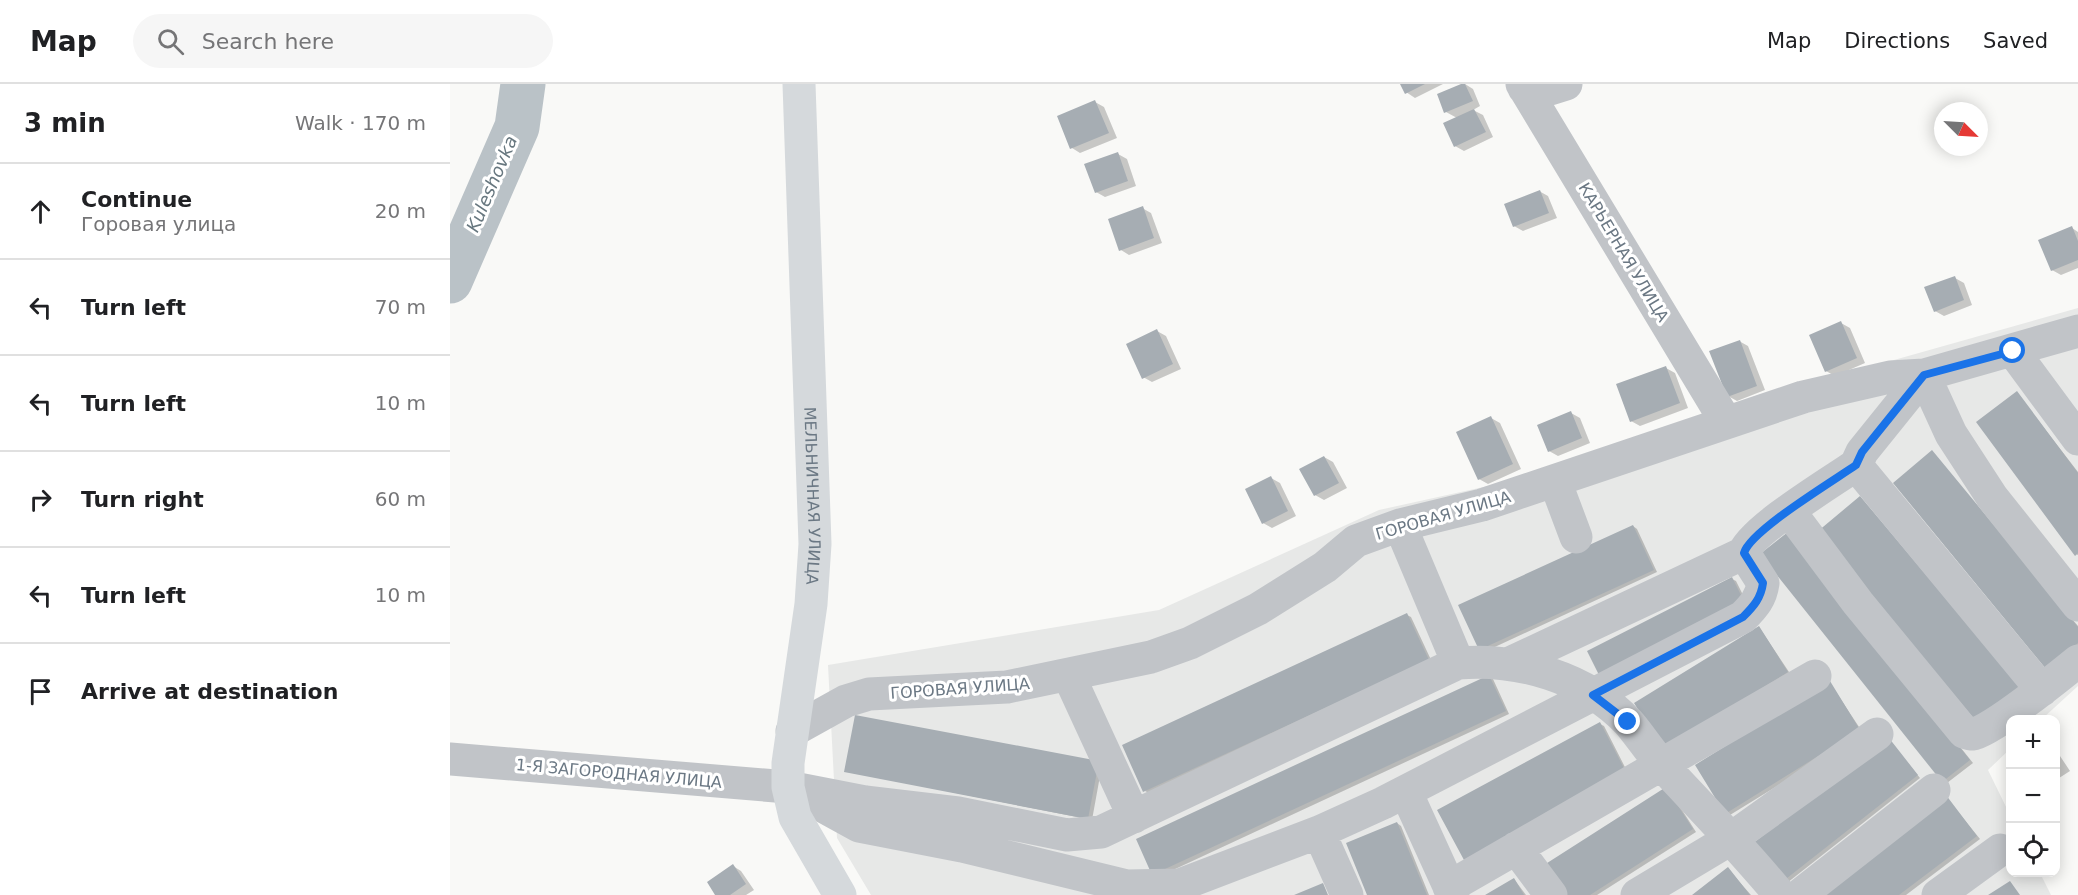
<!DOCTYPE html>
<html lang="en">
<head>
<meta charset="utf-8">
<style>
  :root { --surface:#fff; --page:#f6f6f6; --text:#202124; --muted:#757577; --line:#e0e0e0 }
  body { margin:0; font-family:"DejaVu Sans",sans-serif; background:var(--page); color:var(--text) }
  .controls { position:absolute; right:18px; bottom:18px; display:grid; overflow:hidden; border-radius:12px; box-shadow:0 3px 15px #0003 }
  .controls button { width:54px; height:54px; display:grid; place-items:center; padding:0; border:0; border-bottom:2px solid var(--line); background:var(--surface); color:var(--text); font:30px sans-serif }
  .compass { position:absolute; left:1484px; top:18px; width:54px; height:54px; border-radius:50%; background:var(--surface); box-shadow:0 3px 15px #0003; rotate:114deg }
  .stop { position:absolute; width:18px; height:18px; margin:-14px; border:4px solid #1a73e8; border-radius:50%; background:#fff }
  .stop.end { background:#1a73e8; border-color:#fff; box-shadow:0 2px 6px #0008 }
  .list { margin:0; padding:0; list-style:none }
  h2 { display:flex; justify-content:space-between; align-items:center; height:78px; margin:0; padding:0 24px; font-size:26px }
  h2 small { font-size:20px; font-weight:400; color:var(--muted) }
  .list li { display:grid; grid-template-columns:39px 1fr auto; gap:18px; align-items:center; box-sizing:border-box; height:96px; padding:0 24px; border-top:2px solid var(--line) }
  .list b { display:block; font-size:22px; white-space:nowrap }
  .list p { margin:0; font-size:20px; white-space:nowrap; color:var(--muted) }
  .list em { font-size:20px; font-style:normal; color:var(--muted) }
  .icon { flex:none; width:33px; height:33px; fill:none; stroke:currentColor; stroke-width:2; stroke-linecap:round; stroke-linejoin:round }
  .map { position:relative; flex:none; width:1628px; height:811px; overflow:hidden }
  header { display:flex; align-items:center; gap:36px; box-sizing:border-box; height:84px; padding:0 30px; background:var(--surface); border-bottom:2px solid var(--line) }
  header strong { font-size:28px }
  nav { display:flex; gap:33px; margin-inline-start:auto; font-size:21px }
  .search { width:420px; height:54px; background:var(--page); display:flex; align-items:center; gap:15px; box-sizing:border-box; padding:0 21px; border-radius:33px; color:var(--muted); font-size:22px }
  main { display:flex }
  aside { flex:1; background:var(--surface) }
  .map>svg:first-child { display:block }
  .built { fill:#e7e8e7 }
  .shadow { fill:#0003 }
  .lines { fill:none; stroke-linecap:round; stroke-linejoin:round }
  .river { stroke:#bac2c7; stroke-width:45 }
  .building { fill:#a6adb3 }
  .minor { stroke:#c1c4c8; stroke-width:33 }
  .major { stroke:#d5d9dc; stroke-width:33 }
  .route { stroke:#1a73e8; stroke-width:8 }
  .labels { text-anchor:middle; stroke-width:6; stroke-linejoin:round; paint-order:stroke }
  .street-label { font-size:16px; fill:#6b7884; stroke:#fff }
  .water-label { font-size:18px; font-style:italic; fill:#67777f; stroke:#fff }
</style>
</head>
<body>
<header>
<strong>Map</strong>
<div class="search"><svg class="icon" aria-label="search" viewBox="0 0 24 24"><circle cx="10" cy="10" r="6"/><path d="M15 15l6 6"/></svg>Search here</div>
<nav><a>Map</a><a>Directions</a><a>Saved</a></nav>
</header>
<main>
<aside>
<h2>3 min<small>Walk · 170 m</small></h2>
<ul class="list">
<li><svg class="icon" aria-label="ahead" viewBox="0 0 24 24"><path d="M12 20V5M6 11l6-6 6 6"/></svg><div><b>Continue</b><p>Горовая улица</p></div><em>20 m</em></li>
<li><svg class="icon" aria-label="left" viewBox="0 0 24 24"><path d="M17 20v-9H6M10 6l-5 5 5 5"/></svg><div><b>Turn left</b></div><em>70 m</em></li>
<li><svg class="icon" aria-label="left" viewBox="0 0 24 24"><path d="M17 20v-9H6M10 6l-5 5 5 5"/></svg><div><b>Turn left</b></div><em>10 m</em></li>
<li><svg class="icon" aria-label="right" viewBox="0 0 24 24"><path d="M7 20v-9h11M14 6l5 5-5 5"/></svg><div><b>Turn right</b></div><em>60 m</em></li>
<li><svg class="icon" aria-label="left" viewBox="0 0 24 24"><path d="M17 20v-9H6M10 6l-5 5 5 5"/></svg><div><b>Turn left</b></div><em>10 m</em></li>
<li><svg class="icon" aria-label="arrive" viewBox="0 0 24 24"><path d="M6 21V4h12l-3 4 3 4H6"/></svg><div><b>Arrive at destination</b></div></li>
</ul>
</aside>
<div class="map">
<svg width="1628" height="811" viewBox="0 0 1628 811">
  <rect width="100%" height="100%" fill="#f9f9f7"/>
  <!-- built -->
  <path class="built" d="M1628,224V602L1592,635L1560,636V665L1538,686L1560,731V788L1590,789L1601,811H421L387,754L378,581L709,526L929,426L1038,402L1405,287Z"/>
  <!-- shadow -->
  <path class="shadow" d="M952,0H993L965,14L956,8Z
    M1015,0L1023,5L1030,22L1023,26L1033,31L1043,53L1014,67L1005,62L1007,34L996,28Z
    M645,18L654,23L667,54L630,69L622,64Z
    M668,70L677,75L686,102L655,113L646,108Z
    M1089,107L1098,112L1107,134L1073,147L1064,142Z
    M692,124L701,129L712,159L679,171L671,166Z
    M1622,144L1628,148V184L1611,191L1602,186Z
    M1505,194L1514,199L1522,221L1494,232L1485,227Z
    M1391,239L1400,244L1415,279L1385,292L1376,287Z
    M707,247L716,252L731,285L702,298L693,293Z
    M1289,257L1298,262L1315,306L1287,317L1278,312Z
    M1216,284L1225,289L1238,324L1190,342L1181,337Z
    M1567,309L1628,388V471L1626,470Z
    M1121,329L1130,334L1140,359L1108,372L1099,367Z
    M1041,334L1050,339L1071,385L1038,400L1029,395Z
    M1482,368L1628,542V564Z
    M874,373L883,378L897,404L874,416L865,411Z
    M821,394L830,399L846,432L822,444L813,439Z
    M1183,442L1187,445L1207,488L1034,568L1031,565Z
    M1342,452L1523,679L1497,699Z
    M1282,495L1286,497L1298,521L1151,592Z
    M957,531L961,533L982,578L699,709L695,707Z
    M1309,543L1341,591L1218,666Z
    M1039,593L1043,595L1059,630L708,793L704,790Z
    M1380,599L1413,649L1280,731L1247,682Z
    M1150,640L1154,642L1179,691L1019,777Z
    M1439,656L1470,694L1337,799L1333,797Z
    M1606,666L1620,687L1606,696Z
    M652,681L642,736L395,687Z
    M1220,707L1246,748L1147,811H1115Z
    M1496,713L1530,755L1456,811H1367Z
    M947,739L951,742L979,811H919Z
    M283,782L291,787L304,806L296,811H267Z
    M1278,785L1301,811H1244Z
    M1064,795L1076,811H1038Z"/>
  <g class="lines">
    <!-- river -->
    <path class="river" d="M0,197L67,43L73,0"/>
  </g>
  <!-- building -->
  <path class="building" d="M950,0H975L955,10Z
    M1011,0H1015L1023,17L994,29L987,10Z
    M645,16L659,49L620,65L607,32Z
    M1024,25L1036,48L1004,63L993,39Z
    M668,68L678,97L645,109L634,80Z
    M1090,106L1099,129L1063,143L1054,120Z
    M693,122L704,154L669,167L658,135Z
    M1622,142L1628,157V176L1601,187L1588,156Z
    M1505,192L1514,216L1484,228L1474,203Z
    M1391,237L1407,274L1375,288L1359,251Z
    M707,245L723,280L692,295L676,260Z
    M1290,256L1307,302L1277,313L1259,267Z
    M1216,282L1230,319L1180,338L1166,300Z
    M1567,307L1628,389V469L1625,472L1526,338Z
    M1121,327L1132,354L1098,368L1087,341Z
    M1041,332L1063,380L1028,396L1006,348Z
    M1482,366L1628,543V559L1596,585L1443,399Z
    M874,372L889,399L864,412L849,385Z
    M821,392L838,427L812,440L795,405Z
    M1410,412L1573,606L1530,642L1367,448Z
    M1183,441L1204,486L1029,566L1008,521Z
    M1338,448L1520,676L1492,698L1310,470Z
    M1282,493L1295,519L1150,593L1137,567Z
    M957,529L979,576L693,708L672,661Z
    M1309,542L1338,588L1213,665L1184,619Z
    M1039,591L1056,627L702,791L686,755Z
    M1380,597L1410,646L1275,730L1245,681Z
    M405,631L649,677L638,735L394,688Z
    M1150,638L1176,688L1014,776L987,726Z
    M1439,654L1468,691L1332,798L1302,760Z
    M1216,703L1243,745L1140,811H1113L1094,781Z
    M1496,711L1527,752L1449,811H1365Z
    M947,738L977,811H917L896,759Z
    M283,780L296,800L280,811H265L257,798Z
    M1278,783L1300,811H1242Z
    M1064,794L1074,811H1035Z
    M1560,797L1570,811H1538Z
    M873,799L878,811H844Z"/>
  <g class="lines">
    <!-- minor -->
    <path class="minor" d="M1072,0L1276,338
      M1074,4L1100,5L1116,0
      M1563,267L1628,355
      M1406,381L1592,606
      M1105,397L1126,453
      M1340,428L1408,519L1514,648C1517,649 1520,650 1523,650C1539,649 1612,590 1628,577
      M950,441L1008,579
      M1060,579L1294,469
      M619,592L684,733
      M342,647L396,617L419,610L557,603L701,573L740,559L808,525L875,483L906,457L950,441L1032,421L1353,313L1440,293L1474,291L1628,247
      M0,675L338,703L415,718L508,729L617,751L651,748L1008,579C1068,574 1136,593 1179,639C1191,653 1201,669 1213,682C1253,725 1293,766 1330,811
      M338,703L409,742L512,762L677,802L730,801L869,748L933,719L1293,533C1304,522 1311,514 1313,499L1294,469C1300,447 1383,397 1406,381L1412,368L1474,291L1501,350L1542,413L1628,521
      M956,708L1003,811
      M869,748L897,811
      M1066,764L1101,811
      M999,803L1365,592
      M1187,811L1282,754L1427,650
      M1350,811L1484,706
      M1488,811L1550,766"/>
    <!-- major -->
    <path class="major" id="s1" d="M349,0L365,460L361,520L338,679V703L345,733L390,811"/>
  </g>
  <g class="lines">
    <!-- route -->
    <path class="route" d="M1178,638L1143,611L1293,533C1304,522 1311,514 1313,499L1294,469C1300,447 1383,397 1406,381L1412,368L1474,291L1563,267"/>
  </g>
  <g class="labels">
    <!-- street labels -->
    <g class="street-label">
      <text transform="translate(1174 168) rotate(59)" y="6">КАРЬЕРНАЯ УЛИЦА</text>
      <text dy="6" stroke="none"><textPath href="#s1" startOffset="412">МЕЛЬНИЧНАЯ УЛИЦА</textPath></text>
      <text transform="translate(993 431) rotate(-16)" y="6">ГОРОВАЯ УЛИЦА</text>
      <text transform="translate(510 604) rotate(-4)" y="6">ГОРОВАЯ УЛИЦА</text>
      <text transform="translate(169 689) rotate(5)" y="6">1-Я ЗАГОРОДНАЯ УЛИЦА</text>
    </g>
    <!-- water labels -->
    <g class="water-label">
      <text transform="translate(42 100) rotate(-67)" y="6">Kuleshovka</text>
    </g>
  </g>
</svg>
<div class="controls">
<button>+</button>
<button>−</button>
<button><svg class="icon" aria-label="locate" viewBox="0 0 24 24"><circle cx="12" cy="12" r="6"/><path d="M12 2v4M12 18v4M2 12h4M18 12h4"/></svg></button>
</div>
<svg class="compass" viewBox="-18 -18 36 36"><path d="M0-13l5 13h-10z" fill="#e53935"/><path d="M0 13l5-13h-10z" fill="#757577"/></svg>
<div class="stop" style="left:1563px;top:267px"></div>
<div class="stop end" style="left:1178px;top:638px"></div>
</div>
</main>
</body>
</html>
